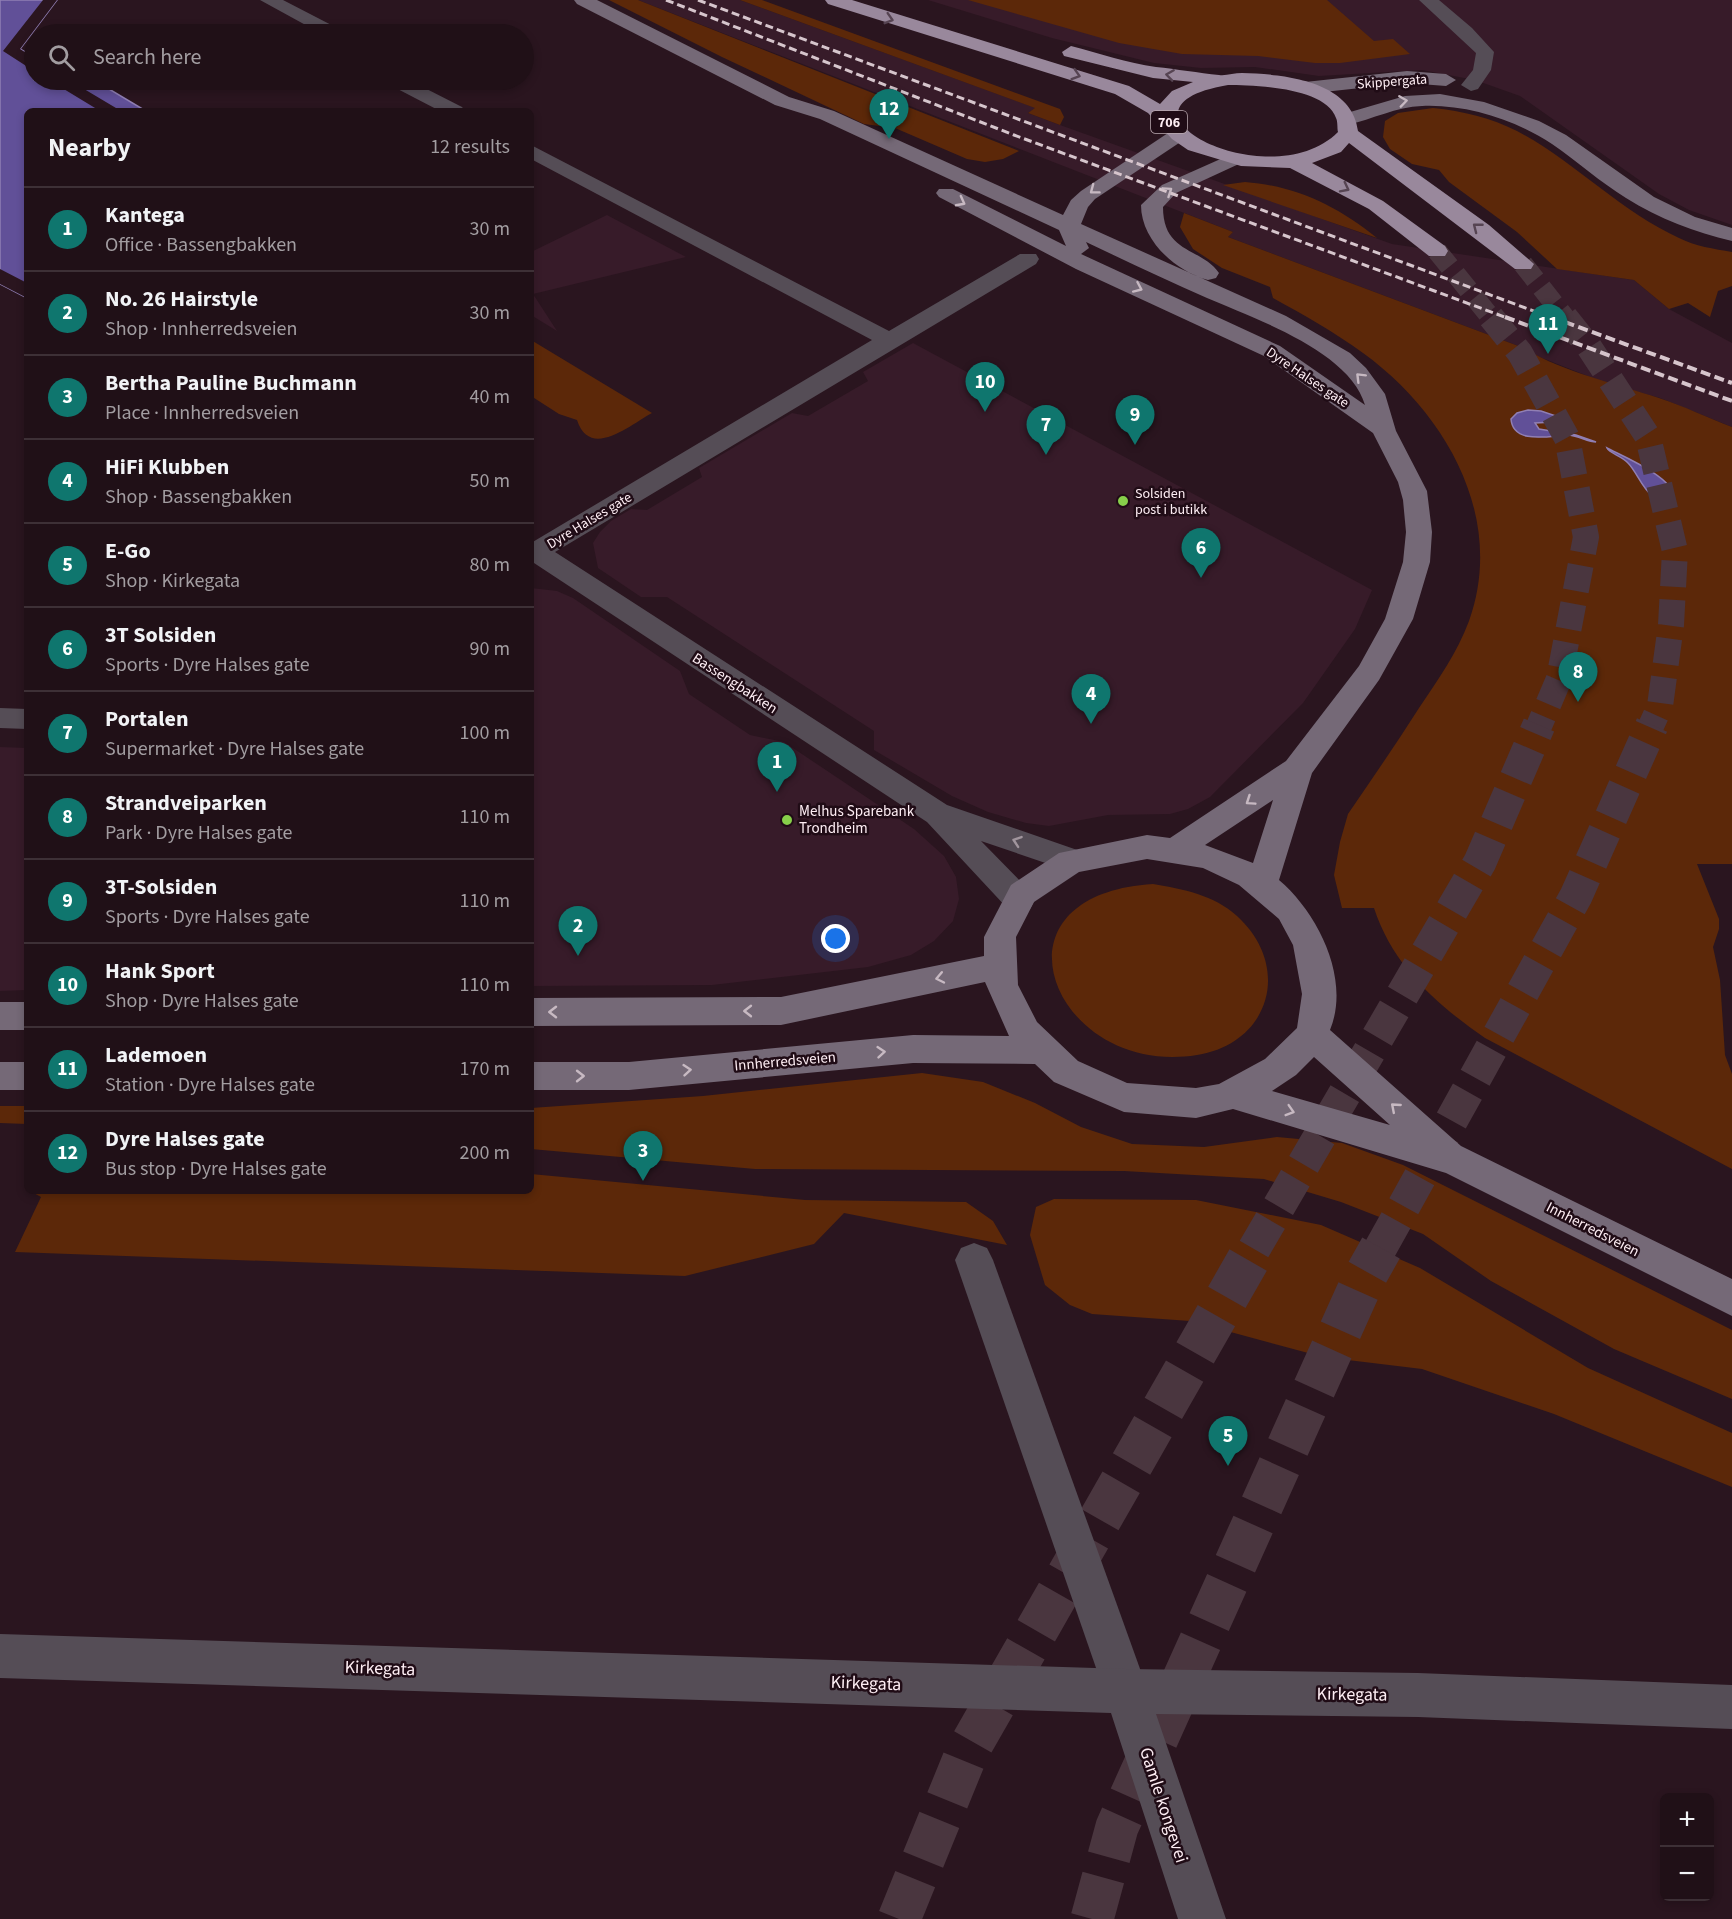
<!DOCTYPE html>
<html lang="en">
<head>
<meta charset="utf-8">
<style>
  :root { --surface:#201017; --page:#281920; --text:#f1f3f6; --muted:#a29da1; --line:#3d3036; --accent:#0f766e }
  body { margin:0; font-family:"Source Sans 3",sans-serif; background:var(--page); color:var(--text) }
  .controls { position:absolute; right:18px; bottom:18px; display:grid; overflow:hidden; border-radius:9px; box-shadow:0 3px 9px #0003 }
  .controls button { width:54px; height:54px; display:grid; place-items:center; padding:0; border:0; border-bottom:2px solid var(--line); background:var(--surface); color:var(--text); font:30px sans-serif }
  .you { position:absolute; left:836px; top:939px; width:21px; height:21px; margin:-15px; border:4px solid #fff; border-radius:50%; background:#1a73e8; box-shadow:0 0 0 9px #1a73e833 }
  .badge { display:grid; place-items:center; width:39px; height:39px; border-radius:50%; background:var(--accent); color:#fff; font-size:20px; font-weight:700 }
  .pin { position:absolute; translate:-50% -50px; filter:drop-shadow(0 2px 3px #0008) }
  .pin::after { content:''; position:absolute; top:32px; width:21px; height:18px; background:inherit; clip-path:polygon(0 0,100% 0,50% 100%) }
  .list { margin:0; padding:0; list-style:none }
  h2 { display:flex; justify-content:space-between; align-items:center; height:78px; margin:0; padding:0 24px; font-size:26px }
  h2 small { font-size:20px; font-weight:400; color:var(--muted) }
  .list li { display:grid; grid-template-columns:39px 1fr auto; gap:18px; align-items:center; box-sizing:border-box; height:84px; padding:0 24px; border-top:2px solid var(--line) }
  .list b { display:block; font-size:22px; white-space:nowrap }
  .list p { margin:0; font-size:20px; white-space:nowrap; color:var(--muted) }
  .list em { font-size:20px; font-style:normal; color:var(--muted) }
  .icon { flex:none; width:33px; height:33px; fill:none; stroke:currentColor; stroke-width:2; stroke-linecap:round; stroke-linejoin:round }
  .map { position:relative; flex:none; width:1732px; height:1919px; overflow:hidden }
  .search { position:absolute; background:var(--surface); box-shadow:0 3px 9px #0003; left:24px; top:24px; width:510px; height:66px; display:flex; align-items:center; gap:15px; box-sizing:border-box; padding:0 21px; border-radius:33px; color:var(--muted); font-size:22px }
  .panel { position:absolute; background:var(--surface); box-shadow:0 3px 9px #0003; left:24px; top:108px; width:510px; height:1086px; border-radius:9px }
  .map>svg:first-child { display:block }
  .built { fill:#371b29 }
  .green { fill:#5c2809 }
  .water { fill:#615098; stroke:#907fb4; stroke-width:1.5 }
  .pier { fill:#2a151f }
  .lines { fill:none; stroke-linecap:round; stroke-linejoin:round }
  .trunk-tunnel-far3 { stroke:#4a363f; stroke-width:20; stroke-dasharray:20 10; stroke-linecap:butt }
  .trunk-tunnel-far2 { stroke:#4a363f; stroke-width:26; stroke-dasharray:26 13; stroke-linecap:butt }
  .trunk-tunnel-far1 { stroke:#4a363f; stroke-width:33; stroke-dasharray:33 16; stroke-linecap:butt }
  .trunk-tunnel { stroke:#4a363f; stroke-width:43; stroke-dasharray:43 21; stroke-linecap:butt }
  .service { fill:#554d56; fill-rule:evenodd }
  .minor { fill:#554d56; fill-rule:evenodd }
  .secondary { fill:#756977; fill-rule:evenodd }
  .trunk { fill:#99889c; fill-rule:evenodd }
  .rail-far1 { stroke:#d6c5cc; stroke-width:3; stroke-dasharray:8 4; stroke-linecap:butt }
  .rail { stroke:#d6c5cc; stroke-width:4; stroke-dasharray:10 4.5; stroke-linecap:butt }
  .oneway { stroke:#564452 }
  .oneway2 { stroke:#c7b9c2 }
  .oneway3 { stroke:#a1959d }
  .poi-dot { fill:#87cf4a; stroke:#200c16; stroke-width:2 }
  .labels { text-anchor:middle; stroke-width:5; stroke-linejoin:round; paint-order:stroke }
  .far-street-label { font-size:14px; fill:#feeef4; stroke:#200c16 }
  .shield { fill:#200c16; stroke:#bbaab1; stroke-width:1.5 }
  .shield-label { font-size:14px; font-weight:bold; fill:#feeef4 }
  .far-poi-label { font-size:14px; fill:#feeef4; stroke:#200c16; text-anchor:start }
  .street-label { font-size:15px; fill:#feeef4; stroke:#200c16 }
  .poi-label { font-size:15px; fill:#feeef4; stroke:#200c16; text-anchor:start }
  .near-street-label { font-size:18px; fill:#feeef4; stroke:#200c16 }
</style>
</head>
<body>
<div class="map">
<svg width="1732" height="1919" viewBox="0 0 1732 1919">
  <rect width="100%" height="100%" fill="#2a151f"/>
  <!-- built -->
  <path class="built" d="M638,0H740L1036,108L1028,113L1060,125L1392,244L1634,280L1669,309L1732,343V427L1660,398L1608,384L1537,356L1521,347L1228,237L1233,232Z
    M928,0H1732V225L1689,210L1659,194L1520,96L1475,80L1422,70L1319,76L1255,67L1201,68L1154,63L1052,38Z
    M607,215L686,257L533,294L557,331L531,315V252Z
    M913,343L1372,590L1355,629L1303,703L1210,797L1188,809L1170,814L1108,815L1049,826L1026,823L988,812L952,796L874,750V731L667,597H641L598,568L593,543L600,532L611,521L631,509L647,510L702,477L699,468L792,413L808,416L868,381L863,372Z
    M531,588L557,591L573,598L680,671L689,694L750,735L784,742L914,829L944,856L956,877L959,899L953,921L934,941L911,955L868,967L712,985L531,986Z
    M0,747L27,748V990L0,991Z"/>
  <!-- green -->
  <path class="green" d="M609,0H638L1019,151L1003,159L985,162L967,159L895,128L864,124L722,57Z
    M740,0H762L1060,109L1064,117L1060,125L1028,113L1035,108Z
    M968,0H1327L1374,41L1393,39L1410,54L1340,63H1315L1258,56L1182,54L1119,43Z
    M1433,108C1463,111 1491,118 1517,131C1574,161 1620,211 1679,238C1695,246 1714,249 1732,252V286L1718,291L1710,317L1688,303L1669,309L1634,280L1557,269L1517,232L1449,182L1439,170L1412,164L1390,149L1383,137L1385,121L1398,113Z
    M1245,182C1297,186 1337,206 1377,238L1223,185Z
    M1184,213L1233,232L1228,237L1521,347C1564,372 1613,383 1659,398C1684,406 1708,418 1732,427V864H1697L1719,919V929L1713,947L1720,980L1725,1055L1732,1074V1169L1485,1038C1436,1004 1393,966 1374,908H1342L1334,875L1340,842L1348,814C1372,779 1396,744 1419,708C1438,680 1457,653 1469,621C1506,518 1446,413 1363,353C1334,332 1304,315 1273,298L1270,287L1222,268L1193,249L1180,227Z
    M531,340L652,413C630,425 590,460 577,420L559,414L531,396Z
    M1153,884C1183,889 1214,895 1237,916C1292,966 1271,1043 1197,1055C1055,1078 978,895 1153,884Z
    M922,1073L983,1082L1035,1103L1081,1127L1132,1144L1204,1147L1277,1137L1342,1143L1403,1165L1732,1330V1399L1614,1349L1491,1281L1423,1234L1341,1202L1264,1179L1124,1171L755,1169L531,1149V1108L703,1096Z
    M0,1106H27V1124L0,1123Z
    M531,1174L805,1200L966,1202L993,1221L1007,1245L844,1213L814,1244L685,1276L15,1252L41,1197L30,1191H531Z
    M1054,1199L1196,1200L1321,1225L1420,1268L1588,1368L1732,1433V1487L1554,1414L1422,1369L1323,1357L1190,1321L1092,1314L1070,1305L1045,1285L1030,1235L1036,1207Z"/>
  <!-- water -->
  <path class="water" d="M0,0H57L20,49L34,57V80H94L146,111H27V298L0,284Z
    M1528,410L1541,411L1559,417L1554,422L1535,423L1539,429L1576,435L1596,442C1588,442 1579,436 1569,435C1553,435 1513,446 1511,419L1517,413Z
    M1607,448C1622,456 1675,478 1673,497C1647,508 1641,476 1628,463C1622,456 1609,453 1607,448Z"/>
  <!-- pier -->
  <path class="pier" d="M43,0H57L20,49L34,58V71L3,51Z
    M49,80H69L121,111H100Z
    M0,269L27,283V298L0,284Z"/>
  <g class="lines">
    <!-- trunk-tunnel-far3 -->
    <path class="trunk-tunnel-far3" d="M1437,251L1492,319
      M1523,264L1566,319"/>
    <!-- trunk-tunnel-far2 -->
    <path class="trunk-tunnel-far2" d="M1491,317L1520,353L1567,438L1586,537L1559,679L1539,726
      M1565,317L1589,347L1648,437L1675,551L1671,625L1660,706L1651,726"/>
    <!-- trunk-tunnel-far1 -->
    <path class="trunk-tunnel-far1" d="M1254,1249L1480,862L1539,725
      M1380,1249L1576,896L1652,725"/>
    <!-- trunk-tunnel -->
    <path class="trunk-tunnel" d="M899,1919L967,1752L1255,1248
      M1092,1919L1117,1827L1363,1280L1381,1248"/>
    <!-- service -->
    <path class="service" d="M974,1243L987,1248L993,1260L1148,1691L1142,1707L1126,1713L1110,1707L1104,1691L955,1260L961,1248Z"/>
    <!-- minor -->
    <path class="minor" d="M260,0H283L341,30L344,34H322Z
      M1419,0H1439L1472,28L1494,52L1491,70L1478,89L1471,91L1461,85L1473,70L1476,53Z
      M385,80H409L462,107L465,111H440L388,84Z
      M531,145L889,331L1020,254H1036L1039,259L1036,264L555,552L947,805L1083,852L1088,860L1083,868L1072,872L981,841L1030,891L1035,900L1030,909L1019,912L1008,909L927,822L534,563H531V543L872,340L531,159Z
      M0,708L27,709V729L0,728Z
      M0,1634L1126,1669L1418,1673L1732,1685V1729L1418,1717L1156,1714L1226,1919H1178L1111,1713L0,1678Z"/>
    <!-- secondary -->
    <path class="secondary" d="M574,0H597L789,97L834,111L1063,215L1071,200L1081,191L1171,131H1185L1188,135L1185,139L1095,199L1088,207L1081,224L1286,316L1350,353L1366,368L1385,394L1396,431L1427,491L1432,532L1430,562L1413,619L1379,680L1312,773L1279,880C1318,913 1351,979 1330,1030L1461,1146L1732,1279V1316L1446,1173L1233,1109L1196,1118L1124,1112L1054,1082L1035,1064L913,1063L629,1090H531V1062H629L913,1035L1009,1036L985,982L781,1025L531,1026V998L781,997L984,956V937L1011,885L1059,853L1147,835L1170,838L1286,761L1359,666L1385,619L1403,562L1406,532L1403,500L1398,482L1373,433L1264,356L1076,269L939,197L936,193L939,189H953L1066,246L1059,230L820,119L775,105L577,4ZM1086,242C1126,261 1166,280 1207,298C1253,318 1350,351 1365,405L1280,346L1081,254L1089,248ZM1273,800L1253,863L1205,845L1270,802ZM1147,859L1203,868L1239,885L1279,919L1293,945L1302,994L1297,1028L1265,1059L1219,1084L1196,1088L1127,1083L1078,1061L1037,1022L1018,985L1016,937L1034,902L1079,872ZM1314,1057L1390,1125L1272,1091L1296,1075Z
      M1407,71L1446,74L1456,80L1446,86L1407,83L1305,94L1295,88L1305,82Z
      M1440,94L1484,102L1539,121L1566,135L1654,197L1695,217L1732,228V241C1695,232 1659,219 1626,198C1600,182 1578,162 1552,144C1516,120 1466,104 1422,106C1396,107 1373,119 1347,125L1337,119L1340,115L1405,96Z
      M1234,153L1241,155L1244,159L1241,163L1176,193L1163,207C1163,254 1201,247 1219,273L1216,278L1208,280C1175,271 1141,240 1141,205L1162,185Z
      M0,1002H27V1030H0Z
      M0,1062H27V1090H0Z"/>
    <!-- trunk -->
    <path class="trunk" d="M825,0H852L1129,86L1160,104L1172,91L1193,82L1153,78L1064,56L1062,52L1071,46C1099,53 1127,63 1156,67C1176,69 1199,73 1219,75C1226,76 1234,73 1242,73C1282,74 1352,80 1358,131L1489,225L1534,264L1531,269H1515L1349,143L1341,152L1312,163L1383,201L1445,246L1448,251L1445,256H1429L1369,209L1290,168L1241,166L1188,150L1172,139L1148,113L1115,94L828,4ZM1228,85C1254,85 1326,87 1336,118C1338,122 1337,128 1338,132C1270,200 1092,108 1228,85Z"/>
    <!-- rail-far1 -->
    <path class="rail-far1" d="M666,0L1014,135L1510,319
      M698,0L1555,319"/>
    <!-- rail -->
    <path class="rail" d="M1505,317L1732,401
      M1551,317L1732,383"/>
  </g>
  <!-- one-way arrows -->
  <defs><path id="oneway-chevron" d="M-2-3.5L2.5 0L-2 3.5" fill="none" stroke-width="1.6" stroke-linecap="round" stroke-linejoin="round" transform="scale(1.5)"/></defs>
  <g class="oneway">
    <use href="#oneway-chevron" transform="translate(889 19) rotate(17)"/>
    <use href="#oneway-chevron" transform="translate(1076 75) rotate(17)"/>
    <use href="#oneway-chevron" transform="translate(1170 75) rotate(-172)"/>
    <use href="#oneway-chevron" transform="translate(1345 188) rotate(27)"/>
    <use href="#oneway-chevron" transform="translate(1477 227) rotate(-142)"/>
  </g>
  <g class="oneway2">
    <use href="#oneway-chevron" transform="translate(1403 101) rotate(-8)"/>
    <use href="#oneway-chevron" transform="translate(1094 190) rotate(143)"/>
    <use href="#oneway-chevron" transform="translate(1168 191) rotate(-34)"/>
    <use href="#oneway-chevron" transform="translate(961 202) rotate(28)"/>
    <use href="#oneway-chevron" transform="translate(1138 288) rotate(24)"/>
    <use href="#oneway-chevron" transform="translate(1360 377) rotate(-135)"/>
    <use href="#oneway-chevron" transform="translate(1250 801) rotate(146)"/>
    <use href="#oneway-chevron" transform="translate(940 978) rotate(168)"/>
    <use href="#oneway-chevron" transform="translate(748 1011) rotate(180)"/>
    <use href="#oneway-chevron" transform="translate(553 1012) rotate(180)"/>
    <use href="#oneway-chevron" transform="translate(881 1052) rotate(-5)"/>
    <use href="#oneway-chevron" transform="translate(687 1070) rotate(-5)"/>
    <use href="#oneway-chevron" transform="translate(580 1076)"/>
    <use href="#oneway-chevron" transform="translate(1395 1107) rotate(-139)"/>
    <use href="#oneway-chevron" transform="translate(1290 1111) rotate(17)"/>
  </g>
  <use class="oneway3" href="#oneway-chevron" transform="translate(1017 841) rotate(-161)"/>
  <!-- markers -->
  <g class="poi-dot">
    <circle cx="1123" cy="501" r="6"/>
    <circle cx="787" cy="820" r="6"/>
  </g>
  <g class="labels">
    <!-- far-street labels -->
    <g class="far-street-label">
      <text transform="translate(1392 81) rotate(-4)" y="5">Skippergata</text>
      <text transform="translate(1308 377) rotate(34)" y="5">Dyre Halses gate</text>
      <text transform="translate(589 520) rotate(-31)" y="5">Dyre Halses gate</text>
    </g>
    <!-- shield labels -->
    <rect class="shield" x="1151" y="111" width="36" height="22" rx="4.5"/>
    <g class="shield-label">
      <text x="1169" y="127">706</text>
    </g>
    <!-- far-poi labels -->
    <g class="far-poi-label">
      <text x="1135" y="498">Solsiden<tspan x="1135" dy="16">post i butikk</tspan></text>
    </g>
    <!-- street labels -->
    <g class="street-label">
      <text transform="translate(735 683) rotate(33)" y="5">Bassengbakken</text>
      <text transform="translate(785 1061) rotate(-5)" y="5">Innherredsveien</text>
      <text transform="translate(1593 1229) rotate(27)" y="5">Innherredsveien</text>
    </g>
    <!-- poi labels -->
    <g class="poi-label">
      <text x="799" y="816">Melhus Sparebank<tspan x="799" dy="17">Trondheim</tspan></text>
    </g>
    <!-- near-street labels -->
    <g class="near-street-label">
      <text transform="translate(380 1668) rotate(2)" y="6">Kirkegata</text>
      <text transform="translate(866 1683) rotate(2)" y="6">Kirkegata</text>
      <text transform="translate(1352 1694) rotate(1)" y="6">Kirkegata</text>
      <text transform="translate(1164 1805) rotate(72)" y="6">Gamle kongevei</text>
    </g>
  </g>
</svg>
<div class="controls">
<button>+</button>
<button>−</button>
</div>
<div class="you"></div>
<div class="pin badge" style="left:777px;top:792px">1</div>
<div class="pin badge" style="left:578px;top:956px">2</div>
<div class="pin badge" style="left:643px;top:1181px">3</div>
<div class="pin badge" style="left:1091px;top:724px">4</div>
<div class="pin badge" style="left:1228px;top:1466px">5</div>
<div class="pin badge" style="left:1201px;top:578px">6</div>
<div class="pin badge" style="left:1046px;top:455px">7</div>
<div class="pin badge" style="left:1578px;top:702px">8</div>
<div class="pin badge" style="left:1135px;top:445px">9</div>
<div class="pin badge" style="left:985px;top:412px">10</div>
<div class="pin badge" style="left:1548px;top:354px">11</div>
<div class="pin badge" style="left:889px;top:139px">12</div>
<div class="search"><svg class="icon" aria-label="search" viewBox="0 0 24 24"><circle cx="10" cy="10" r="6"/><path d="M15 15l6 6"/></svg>Search here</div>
<section class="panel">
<h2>Nearby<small>12 results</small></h2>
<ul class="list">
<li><span class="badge">1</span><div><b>Kantega</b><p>Office · Bassengbakken</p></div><em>30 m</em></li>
<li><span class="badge">2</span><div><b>No. 26 Hairstyle</b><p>Shop · Innherredsveien</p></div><em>30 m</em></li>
<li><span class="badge">3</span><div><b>Bertha Pauline Buchmann</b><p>Place · Innherredsveien</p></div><em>40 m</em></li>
<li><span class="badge">4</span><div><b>HiFi Klubben</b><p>Shop · Bassengbakken</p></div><em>50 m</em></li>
<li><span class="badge">5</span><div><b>E-Go</b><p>Shop · Kirkegata</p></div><em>80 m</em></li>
<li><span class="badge">6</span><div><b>3T Solsiden</b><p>Sports · Dyre Halses gate</p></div><em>90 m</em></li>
<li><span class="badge">7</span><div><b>Portalen</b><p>Supermarket · Dyre Halses gate</p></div><em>100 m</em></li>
<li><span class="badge">8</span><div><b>Strandveiparken</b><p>Park · Dyre Halses gate</p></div><em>110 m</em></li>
<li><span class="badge">9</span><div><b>3T-Solsiden</b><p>Sports · Dyre Halses gate</p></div><em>110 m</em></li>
<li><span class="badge">10</span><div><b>Hank Sport</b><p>Shop · Dyre Halses gate</p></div><em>110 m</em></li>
<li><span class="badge">11</span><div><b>Lademoen</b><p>Station · Dyre Halses gate</p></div><em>170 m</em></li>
<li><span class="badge">12</span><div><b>Dyre Halses gate</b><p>Bus stop · Dyre Halses gate</p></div><em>200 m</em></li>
</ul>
</section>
</div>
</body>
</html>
